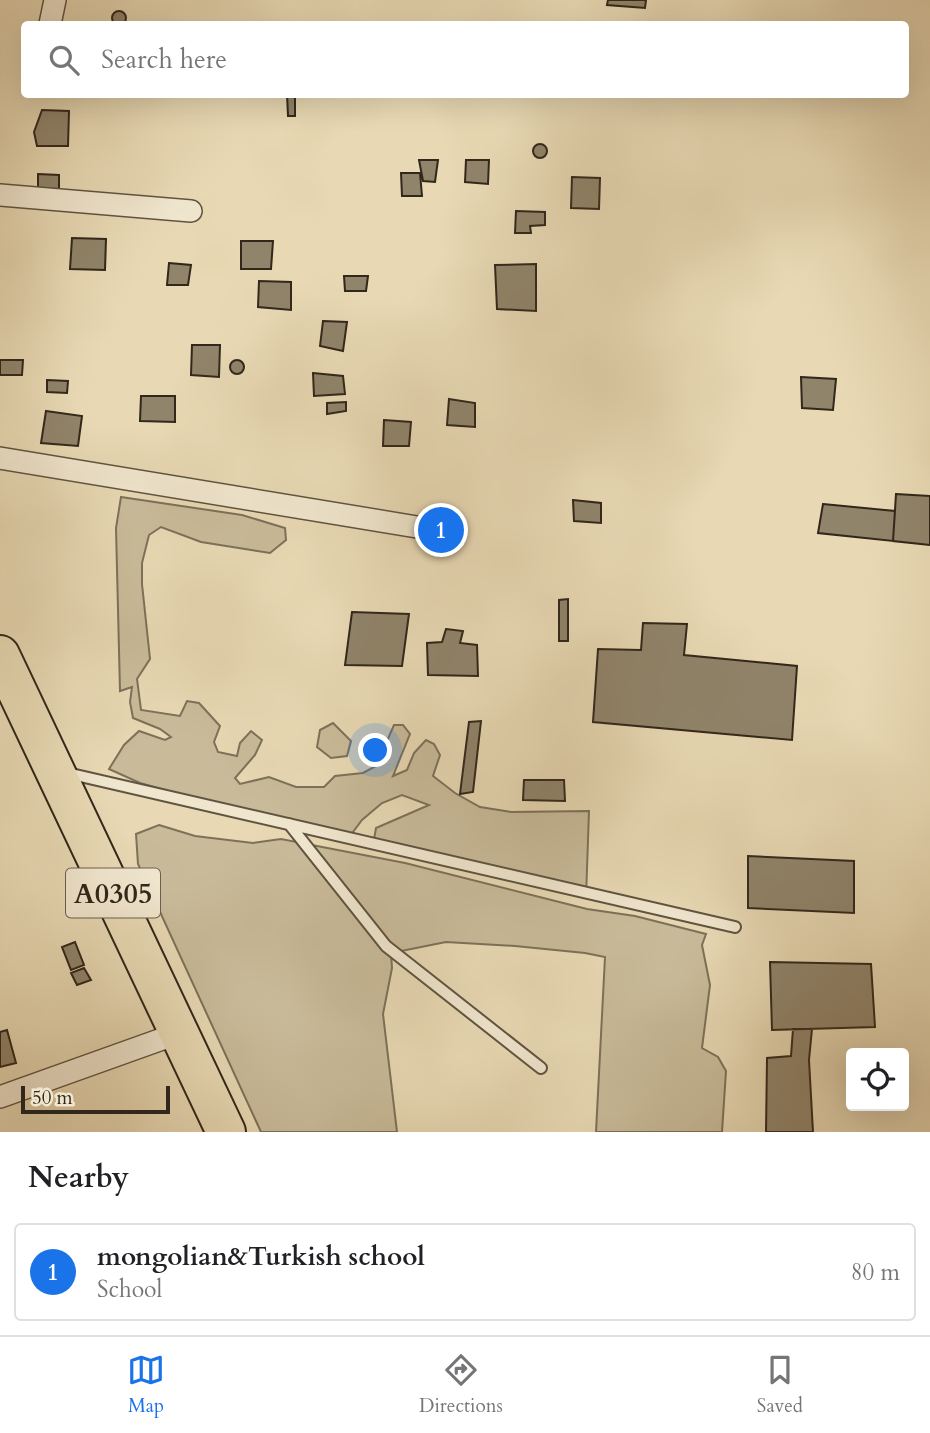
<!DOCTYPE html>
<html lang="en">
<head>
<meta charset="utf-8">
<style>
  :root { --surface:#fff; --page:#f6f6f6; --text:#202124; --muted:#757577; --line:#e0e0e0; --accent:#1a73e8 }
  body { margin:0; font-family:Cardo,serif; background:var(--page); color:var(--text) }
  .controls { position:absolute; right:21px; bottom:21px; display:grid; overflow:hidden; border-radius:7px; box-shadow:0 7px 28px #0002 }
  .controls button { width:63px; height:63px; display:grid; place-items:center; padding:0; border:0; border-bottom:2px solid var(--line); background:var(--surface); color:var(--text); font:35px sans-serif }
  .scale { position:absolute; left:21px; bottom:18px; width:149px; box-sizing:border-box; padding-left:7px; border:4px solid #31271b; border-top:0; font-size:19px; line-height:24px; white-space:nowrap; color:#31271b; -webkit-text-stroke:5px #f0e6ce; paint-order:stroke }
  .you { position:absolute; left:376px; top:751px; width:24px; height:24px; margin:-18px; border:5px solid #fff; border-radius:50%; background:#1a73e8; box-shadow:0 0 0 10px #1a73e833 }
  .badge { display:grid; place-items:center; width:46px; height:46px; border-radius:50%; background:var(--accent); color:#fff; font-size:23px; font-weight:700 }
  .pin { position:absolute; translate:-50% -50%; border:4px solid #fff; box-shadow:0 2px 7px #0006 }
  .list { margin:0; padding:0; list-style:none }
  h2 { display:flex; justify-content:space-between; align-items:center; height:91px; margin:0; padding:0 28px; font-size:30px }
  h2 small { font-size:23px; font-weight:400; color:var(--muted) }
  .list li { display:grid; grid-template-columns:46px 1fr auto; gap:21px; align-items:center; box-sizing:border-box; height:98px; margin:0 14px 14px; padding:0 14px; border:2px solid var(--line); border-radius:7px }
  .list b { display:block; font-size:26px; white-space:nowrap }
  .list p { margin:0; font-size:23px; white-space:nowrap; color:var(--muted) }
  .list em { font-size:23px; font-style:normal; color:var(--muted) }
  .icon { flex:none; width:38px; height:38px; fill:none; stroke:currentColor; stroke-width:2; stroke-linecap:round; stroke-linejoin:round }
  .map { position:relative; flex:none; width:930px; height:1132px; overflow:hidden }
  .search { position:absolute; background:var(--surface); box-shadow:0 7px 28px #0002; left:21px; right:21px; top:21px; height:77px; display:flex; align-items:center; gap:18px; box-sizing:border-box; padding:0 24px; border-radius:7px; color:var(--muted); font-size:26px }
  .sheet { height:203px; background:var(--surface) }
  nav { display:flex; justify-content:space-around; align-items:center; box-sizing:border-box; height:98px; border-top:2px solid var(--line); background:var(--surface); font-size:19px; color:var(--muted) }
  nav a { display:grid; justify-items:center; gap:4px }
  nav .on { color:var(--accent) }
  .map>svg:first-child { display:block }
  .green { fill:#c9bb9a; stroke:#7d715a; stroke-width:2 }
  .building { fill:#90846b; stroke:#31271b; stroke-width:2 }
  .lines { fill:none; stroke-linecap:round; stroke-linejoin:round }
  .lane-casing { stroke:#5f5441; stroke-width:14 }
  .street-casing { stroke:#5f5441; stroke-width:24 }
  .highway-casing { stroke:#31271b; stroke-width:42 }
  .lane { stroke:#f0e6ce; stroke-width:10 }
  .street { stroke:#f0e6ce; stroke-width:21 }
  .highway { stroke:#e8d9b4; stroke-width:38 }
  .labels { text-anchor:middle; stroke-width:6; stroke-linejoin:round; paint-order:stroke }
  .shield { fill:#f0e6ce; stroke:#6a6051; stroke-width:2 }
  .shield-label { font-size:28px; font-weight:bold; fill:#31271b }
</style>
</head>
<body>
<div class="map">
<svg width="930" height="1132" viewBox="0 0 930 1132">
  <rect width="100%" height="100%" fill="#e8d9b4"/>
  <filter id="stains"><feTurbulence type="fractalNoise" baseFrequency=".00286" numOctaves="4"/><feColorMatrix values="0 0 0 0 .2 0 0 0 0 .09 0 0 0 0 .02 0 0 0 .5 -.17"/></filter>
  <radialGradient id="worn" r=".72"><stop offset=".6" stop-color="#630" stop-opacity="0"/><stop offset="1" stop-color="#630" stop-opacity=".3"/></radialGradient>
  <!-- green -->
  <path class="green" d="M121,497L242,515L285,528L286,540L270,553L201,542L161,527L149,535L142,563V584L150,659L137,679L141,710L180,716L187,701L199,703L220,726L214,742L218,752L237,756L240,743L251,731L262,740L255,755L235,778L240,784L269,777L296,787H324L335,776L363,773L376,766L394,725H403L410,734L393,776L407,770L414,753L426,740L434,744L440,755L433,776L455,793L480,807L511,812L589,811L586,898L373,845L376,828L429,805L402,795L382,803L362,820L350,836H330L140,783L109,769L124,745L139,731L165,740L171,737L160,729L133,718L130,702L132,687L120,691L116,528Z
    M333,723L351,741L347,756L331,758L317,747L320,730Z
    M159,825L195,836L253,843L281,839L405,863L587,909L635,916L706,934L702,945L710,985L702,1048L718,1057L726,1071L722,1132H596L605,957L585,953L515,946L446,942L391,953L392,968L383,1014L397,1132H261L138,864L136,834Z"/>
  <!-- building -->
  <path class="building" d="M608,0H646L645,8L607,5Z
    M112 18a7 7 0 1 1 14 0a7 7 0 1 1-14 0Z
    M287,94H295V116H288Z
    M42,110L69,111L68,146H37L34,132Z
    M533 151a7 7 0 1 1 14 0a7 7 0 1 1-14 0Z
    M419,160H438L435,182L423,181Z
    M466,160H489L488,184L465,182Z
    M401,173H420L422,196H402Z
    M38,174L59,175V190H38Z
    M572,177L600,178L599,209L571,208Z
    M516,211L545,212V225L530,226L531,233H515Z
    M72,238L106,239L105,270L70,269Z
    M241,241H273L271,269H241Z
    M169,263L191,265L188,285H167Z
    M536,264V311L497,309L495,265Z
    M344,276H368L366,291H345Z
    M259,281L291,282V310L258,307Z
    M323,321L347,322L343,351L320,346Z
    M192,345H220L219,377L191,375Z
    M230 367a7 7 0 1 1 14 0a7 7 0 1 1-14 0Z
    M0,360H23L22,375H0Z
    M313,373L343,376L345,394L314,396Z
    M801,377L836,379L833,410L802,408Z
    M47,380L68,381L67,393L47,392Z
    M141,396H175V422L140,421Z
    M449,399L475,403V427L447,425Z
    M346,402V411L327,414V403Z
    M46,411L82,416L78,446L41,443Z
    M384,420L411,422L409,446H383Z
    M896,494L930,496V545L893,541Z
    M573,500L601,503V523L574,521Z
    M823,504L895,511L893,541L818,533Z
    M568,599V641H559V600Z
    M352,612L409,614L402,666L345,665Z
    M643,623L687,624L684,655L797,666L792,740L593,722L598,649L641,650Z
    M446,629L463,631L460,643L477,645L478,676L428,675L427,643L442,642Z
    M481,721L473,792L460,794L469,722Z
    M524,780H564L565,801L523,800Z
    M748,856L854,861V913L748,908Z
    M75,942L84,965L71,970L62,947Z
    M770,962L871,964L875,1027L772,1030Z
    M84,968L91,980L77,985L71,973Z
    M793,1029H812L809,1060L813,1132H766L767,1058L791,1056Z
    M7,1030L16,1063L0,1067V1032Z"/>
  <g class="lines">
    <defs>
      <path id="lane" d="M67,773L735,927
        M289,824L386,946L541,1068"/>
      <path id="street" d="M50,24L55,0
        M0,195L191,211
        M0,458L441,531
        M0,1097L179,1033"/>
      <path id="highway" d="M0,655L226,1132"/>
    </defs>
    <!-- lane casing -->
    <use href="#lane" class="lane-casing"/>
    <!-- street casing -->
    <use href="#street" class="street-casing"/>
    <!-- highway casing -->
    <use href="#highway" class="highway-casing"/>
    <!-- lane -->
    <use href="#lane" class="lane"/>
    <!-- street -->
    <use href="#street" class="street"/>
    <!-- highway -->
    <use href="#highway" class="highway"/>
  </g>
  <g class="labels">
    <!-- shield labels -->
    <rect class="shield" x="66" y="868.5" width="94" height="49" rx="5"/>
    <g class="shield-label">
      <text x="113" y="903">A0305</text>
    </g>
  </g>
  <rect width="100%" height="100%" filter="url(#stains)"/>
  <rect width="100%" height="100%" fill="url(#worn)"/>
</svg>
<div class="controls">
<button><svg class="icon" aria-label="locate" viewBox="0 0 24 24"><circle cx="12" cy="12" r="6"/><path d="M12 2v4M12 18v4M2 12h4M18 12h4"/></svg></button>
</div>
<div class="scale">50 m</div>
<div class="you"></div>
<div class="pin badge" style="left:441px;top:530px">1</div>
<div class="search"><svg class="icon" aria-label="search" viewBox="0 0 24 24"><circle cx="10" cy="10" r="6"/><path d="M15 15l6 6"/></svg>Search here</div>
</div>
<section class="sheet">
<h2>Nearby<small></small></h2>
<ul class="list">
<li><span class="badge">1</span><div><b>mongolian&amp;Turkish school</b><p>School</p></div><em>80 m</em></li>
</ul>
</section>
<nav>
<a class="on"><svg class="icon" aria-label="map" viewBox="0 0 24 24"><path d="M3 6l6-2 6 2 6-2v14l-6 2-6-2-6 2zM9 4v14M15 6v14"/></svg>Map</a>
<a><svg class="icon" aria-label="directions" viewBox="0 0 24 24"><path d="M12 3l9 9-9 9-9-9zM9 14v-3h6M13 9l2 2-2 2"/></svg>Directions</a>
<a><svg class="icon" aria-label="saved" viewBox="0 0 24 24"><path d="M7 4h10v16l-5-4-5 4z"/></svg>Saved</a>
</nav>
</body>
</html>
